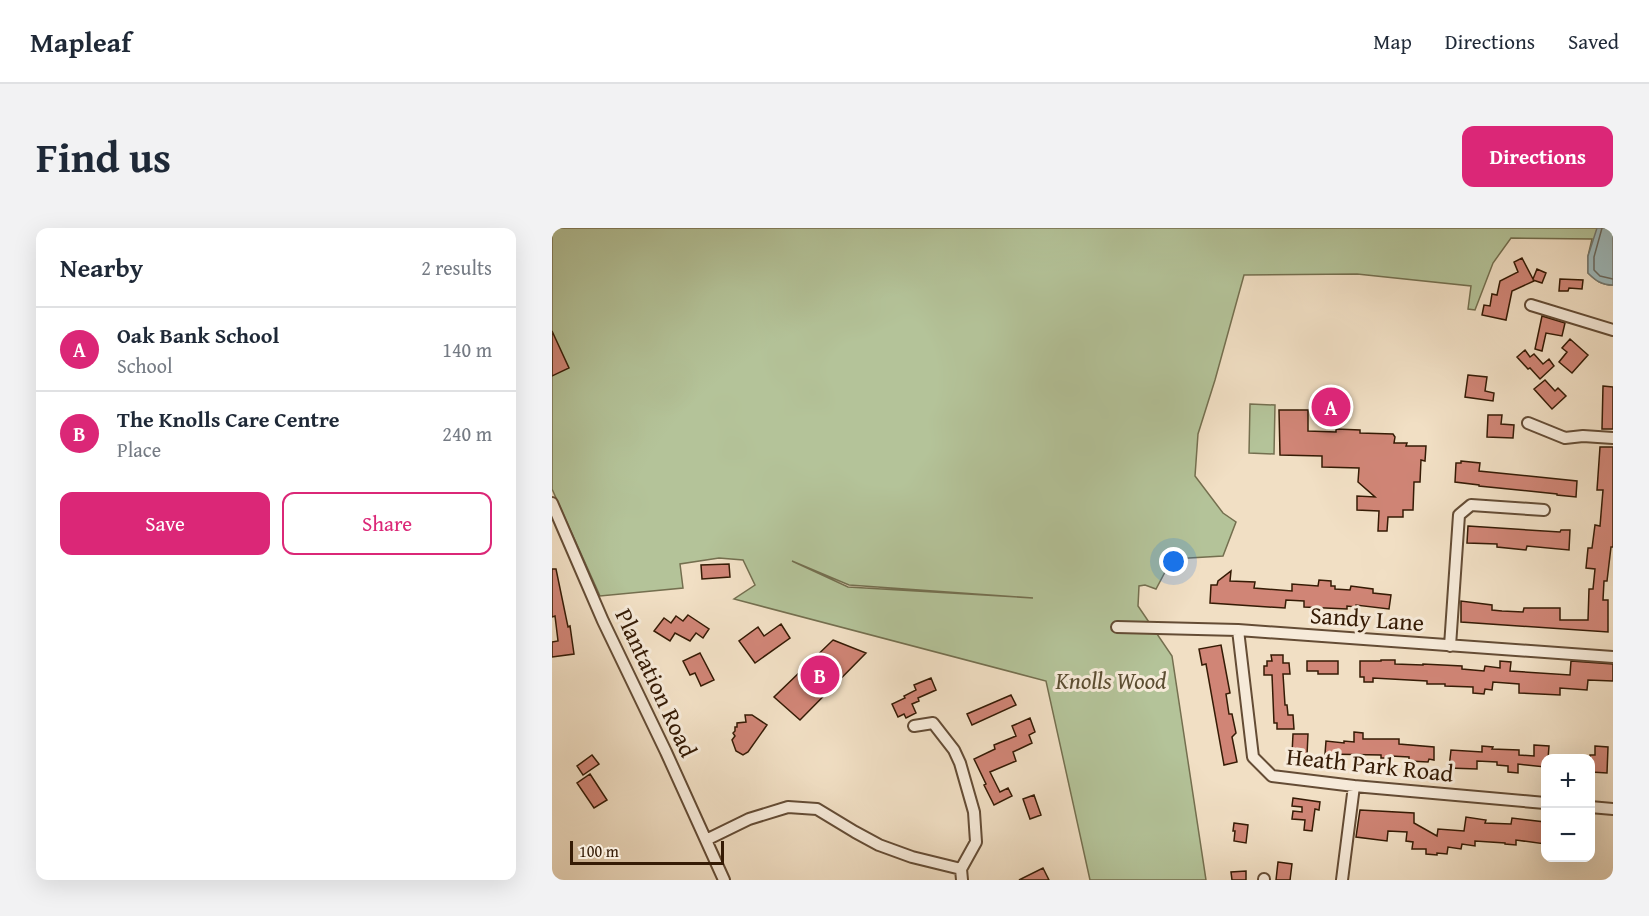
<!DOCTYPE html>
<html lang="en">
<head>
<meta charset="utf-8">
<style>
  :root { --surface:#fff; --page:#f2f2f3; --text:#1f2937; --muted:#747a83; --line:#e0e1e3; --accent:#db2777 }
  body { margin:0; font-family:"Gentium Book Plus",serif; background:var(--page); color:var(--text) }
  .controls { position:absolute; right:18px; bottom:18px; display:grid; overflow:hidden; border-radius:12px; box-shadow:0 6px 24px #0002 }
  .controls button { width:54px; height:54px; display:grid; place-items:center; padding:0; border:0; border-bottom:2px solid var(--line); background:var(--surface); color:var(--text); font:30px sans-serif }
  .scale { position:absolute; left:18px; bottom:15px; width:154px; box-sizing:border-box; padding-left:6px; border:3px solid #351b05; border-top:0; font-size:16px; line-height:21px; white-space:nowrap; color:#351b05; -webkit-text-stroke:4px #f6ead9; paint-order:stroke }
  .you { position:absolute; left:622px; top:334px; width:21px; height:21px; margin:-15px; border:4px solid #fff; border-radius:50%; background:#1a73e8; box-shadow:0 0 0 9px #1a73e833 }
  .badge { display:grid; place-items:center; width:39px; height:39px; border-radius:50%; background:var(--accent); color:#fff; font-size:20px; font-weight:700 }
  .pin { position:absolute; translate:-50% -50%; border:3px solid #fff; box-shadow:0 2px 6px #0006 }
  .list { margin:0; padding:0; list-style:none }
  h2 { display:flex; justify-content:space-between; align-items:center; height:78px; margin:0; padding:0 24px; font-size:26px }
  h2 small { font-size:20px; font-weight:400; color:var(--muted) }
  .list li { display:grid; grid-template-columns:39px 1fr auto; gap:18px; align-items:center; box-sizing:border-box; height:84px; padding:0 24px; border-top:2px solid var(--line) }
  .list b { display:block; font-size:22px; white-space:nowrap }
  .list p { margin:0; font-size:20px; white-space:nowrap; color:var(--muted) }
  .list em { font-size:20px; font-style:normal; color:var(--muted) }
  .actions { display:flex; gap:12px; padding:18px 24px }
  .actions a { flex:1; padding:14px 0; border:2px solid var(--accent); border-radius:12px; text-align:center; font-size:21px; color:var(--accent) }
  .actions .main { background:var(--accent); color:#fff }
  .map { position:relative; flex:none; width:1061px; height:652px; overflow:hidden; border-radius:12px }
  header { display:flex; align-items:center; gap:36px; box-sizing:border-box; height:84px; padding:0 30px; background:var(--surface); border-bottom:2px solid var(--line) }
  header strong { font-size:28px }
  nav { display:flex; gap:33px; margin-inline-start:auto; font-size:21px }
  .intro { display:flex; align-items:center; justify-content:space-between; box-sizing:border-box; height:144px; padding:0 36px }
  h1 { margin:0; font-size:42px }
  .button { padding:15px 27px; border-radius:12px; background:var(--accent); color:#fff; font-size:21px; font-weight:700 }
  main { display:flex; gap:36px; padding:0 36px }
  aside { flex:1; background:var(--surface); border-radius:12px; box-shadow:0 6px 24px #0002 }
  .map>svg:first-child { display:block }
  .green { fill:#b4c399; stroke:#746f4f; stroke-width:1.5; fill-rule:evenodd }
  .water { fill:#9ebabc; stroke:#747a73; stroke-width:1.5 }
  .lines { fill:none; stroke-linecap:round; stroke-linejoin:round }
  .shore { stroke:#6a6a60; stroke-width:1.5 }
  .building { fill:#d08576; stroke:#351b05; stroke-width:1.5 }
  .minor-casing { stroke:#644c35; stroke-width:14 }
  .minor { stroke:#f6ead9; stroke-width:10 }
  .labels { text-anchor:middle; stroke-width:6; stroke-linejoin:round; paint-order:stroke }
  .street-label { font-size:24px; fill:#351b05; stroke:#f6ead9 }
  .park-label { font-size:24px; font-style:italic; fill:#5b4d31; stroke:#f6ead9 }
</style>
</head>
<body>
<header>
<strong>Mapleaf</strong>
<nav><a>Map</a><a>Directions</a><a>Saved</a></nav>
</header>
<div class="intro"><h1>Find us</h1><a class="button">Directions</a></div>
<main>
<aside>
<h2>Nearby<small>2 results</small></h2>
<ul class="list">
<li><span class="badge">A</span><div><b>Oak Bank School</b><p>School</p></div><em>140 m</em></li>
<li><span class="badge">B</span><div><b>The Knolls Care Centre</b><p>Place</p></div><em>240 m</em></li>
</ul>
<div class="actions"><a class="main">Save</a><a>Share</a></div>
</aside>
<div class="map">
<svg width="1061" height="652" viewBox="0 0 1061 652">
  <rect width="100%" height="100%" fill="#f1dfc4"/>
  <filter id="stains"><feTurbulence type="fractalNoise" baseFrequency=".00333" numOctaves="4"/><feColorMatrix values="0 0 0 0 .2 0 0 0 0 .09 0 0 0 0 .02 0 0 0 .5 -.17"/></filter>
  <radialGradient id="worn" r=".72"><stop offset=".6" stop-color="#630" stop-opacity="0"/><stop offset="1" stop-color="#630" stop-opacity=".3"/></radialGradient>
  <!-- green -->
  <path class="green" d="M0,0H1061V57C1050,57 1044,53 1036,45V28L1040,11L959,10L941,35L923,82L916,81L919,58L805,46L692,47L663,152L646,206L643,248L671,285L684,294L671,328L620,331L604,361L593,357L587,358L586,378L620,428L654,652H538L494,453L182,371L203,357L191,332L167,330L128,336L131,360L48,368L0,261ZM240,333L297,357L481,370L296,359Z
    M698,176L723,177L722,226L697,225Z"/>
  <!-- water -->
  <path class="water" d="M1045,0H1061V57C1050,57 1044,53 1036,45V28Z"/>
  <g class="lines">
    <!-- shore -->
    <path class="shore" d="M1050,0L1042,29V42L1048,48L1061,51"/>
  </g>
  <!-- building -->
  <path class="building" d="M970,30L981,51L985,41L994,45L990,55L981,52L982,53L960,63L954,92L930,87L932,77L938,78L940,66L945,67L948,53L966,44L962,34Z
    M1008,51L1031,52L1030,61L1017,60L1016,63H1007Z
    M990,88L1013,95L1010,108L994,105L990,123L983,121Z
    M0,103L17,140L0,148Z
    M1018,111L1036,127L1020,145L1007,134L1015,124L1010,120Z
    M973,122L978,129L982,126L991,136L997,131L1002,138L988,151L978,140L976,141L965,129Z
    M916,147L935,149L933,163L942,165L941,173L913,169Z
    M993,152L1003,163L1006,160L1014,168L1000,181L982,161Z
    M1051,158L1061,159V201H1050Z
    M727,182H756V203L784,204V201L808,202V205L841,206L843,209L842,215H855L854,218H874L873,233L869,232L868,254H862L861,282H851V289H836L835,303H826L827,283L805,282V268L823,269L806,254L807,240L770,239V228L728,227Z
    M936,187H950L949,196L962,197L961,210L935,209Z
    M1048,219H1061V319H1059L1055,353H1052L1051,372H1056V404L909,394V373L940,377V382L950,383L971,384L972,380H1008V392H1036L1037,361H1041L1043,341L1034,340L1036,320H1040L1043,297L1048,298L1051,262H1045Z
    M909,233L928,235L927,243L1025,253L1024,269L1005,267V266L927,258V257L903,254L904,235H909Z
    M916,298L1008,304L1009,302H1018L1017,322L975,318L974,322L945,319V316L915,315Z
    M177,336L178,349L150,351L149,337Z
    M0,341H4L16,399L18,398L22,426L0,429V414L6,413L3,388L0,389Z
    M679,343L678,353L703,354L702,360L740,363V356L766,358L767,352L779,353V358H783V361L798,362L799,358L821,361V365L839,367L837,381L804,377V379L795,378V381L752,379V373L734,372L733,380L658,375L659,357H665L666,353Z
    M136,387L157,401L151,410L144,405L138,413L123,405L118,413L102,403L112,390L119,395L124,388L131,393Z
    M229,396L238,410L203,435L187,413L206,399L212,408Z
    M281,412L314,425L248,492L222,469Z
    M669,417L678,465L674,466L677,486H680L684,505L680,509L685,534L672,537L654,436L650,437L647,421Z
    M148,425L162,452L149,458L143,445L138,447L131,433Z
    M719,427H731V435H737L738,446H731L733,477H735L736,487H741L742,501H725V495H722L720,447H712V438H715V433H720Z
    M829,432H843V436L871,437V436L910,438V441L932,443L933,438L948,440V433L959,434L958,443L1018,447L1019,433L1061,436V453L1036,452L1035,462L1008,460V467L967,465V456L941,454L940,462L933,461L932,466L921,465V459L893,458V456H875V453L821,450V454H812V449H808V433H829Z
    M755,433H786V446H766V443H755Z
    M379,450L384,462L366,470L367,473L360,476L364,485L354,490L352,486L346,489L340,476L353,470L352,468L364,462L362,457Z
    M459,467L464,477L420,497L415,486Z
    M193,487H200L215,497L196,524L191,527L184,523L180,512L183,508L181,505L183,503V499H185V495L194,494Z
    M478,490L483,504L477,507L480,515L461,524L464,533L438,544L448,564L456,560L460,568L442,577L432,557L434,556L422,531L443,521L442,517L464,508L460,498Z
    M802,504L811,505V511H847V516L882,519V532L877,531L876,534L857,533V529L839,528L838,530H829V527L773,526L774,513L792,515V513L802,514Z
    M741,506H756L755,527L740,526Z
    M982,517L997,518L996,531H993V539L966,536V545L956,544V538L945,537V534L925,533V541L897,540L899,522L930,524V518L941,519L940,521L967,522V527L982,528Z
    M1043,518L1056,519L1055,545L1039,544L1038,527H1043Z
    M40,527L47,536L31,547L25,538Z
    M38,546L55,572L42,580L25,555Z
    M482,567L489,587L478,591L471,571Z
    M741,570L768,574L767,582L763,581L760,603L752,602L753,592L740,591L741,583L750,584V579L740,578Z
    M808,582L862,585V595L885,608L886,601L912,603L914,589L934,592L933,595L959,596L960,590L993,594V616L964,612V617L953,616V615L923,613V618L910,616L909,621L896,619L895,626L885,625V627L874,626V621H860L861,614L854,613L855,604L836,603L835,613L804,609Z
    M682,595L696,597L694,615L682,613L683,603H681Z
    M726,634L740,636L738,652H724Z
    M491,640L497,652H467Z
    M694,643V652H680L679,644Z"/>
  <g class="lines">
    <defs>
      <path id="minor" d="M979,77L1061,102
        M976,195L1013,210L1031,208L1061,210
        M0,275L51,393L114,524L172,652
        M565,399L686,402L1061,429
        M686,402L701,529L720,548L802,558L993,575
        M898,418L907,287L919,277L992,282
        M362,498L381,495L402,522L408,535L422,584L424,614L409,641
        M1038,579L1061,581
        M154,612L197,591L236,579L265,581L303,604L327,617L360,629L409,641L410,652
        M712,651V652
        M790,652L802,558"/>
    </defs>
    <!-- minor casing -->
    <use href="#minor" class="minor-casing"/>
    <!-- minor -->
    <use href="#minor" class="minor"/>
  </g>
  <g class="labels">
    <!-- street labels -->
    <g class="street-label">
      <text transform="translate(815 391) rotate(4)" y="8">Sandy Lane</text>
      <text transform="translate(104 455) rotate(65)" y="8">Plantation Road</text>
      <text transform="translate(818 537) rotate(6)" y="8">Heath Park Road</text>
    </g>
    <!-- park labels -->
    <g class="park-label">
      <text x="559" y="461">Knolls Wood</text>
    </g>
  </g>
  <rect width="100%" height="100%" filter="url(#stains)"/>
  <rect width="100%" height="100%" fill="url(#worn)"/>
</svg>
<div class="controls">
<button>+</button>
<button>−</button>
</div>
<div class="scale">100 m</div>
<div class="you"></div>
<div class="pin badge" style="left:779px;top:179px">A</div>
<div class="pin badge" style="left:268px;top:447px">B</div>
</div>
</main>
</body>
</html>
